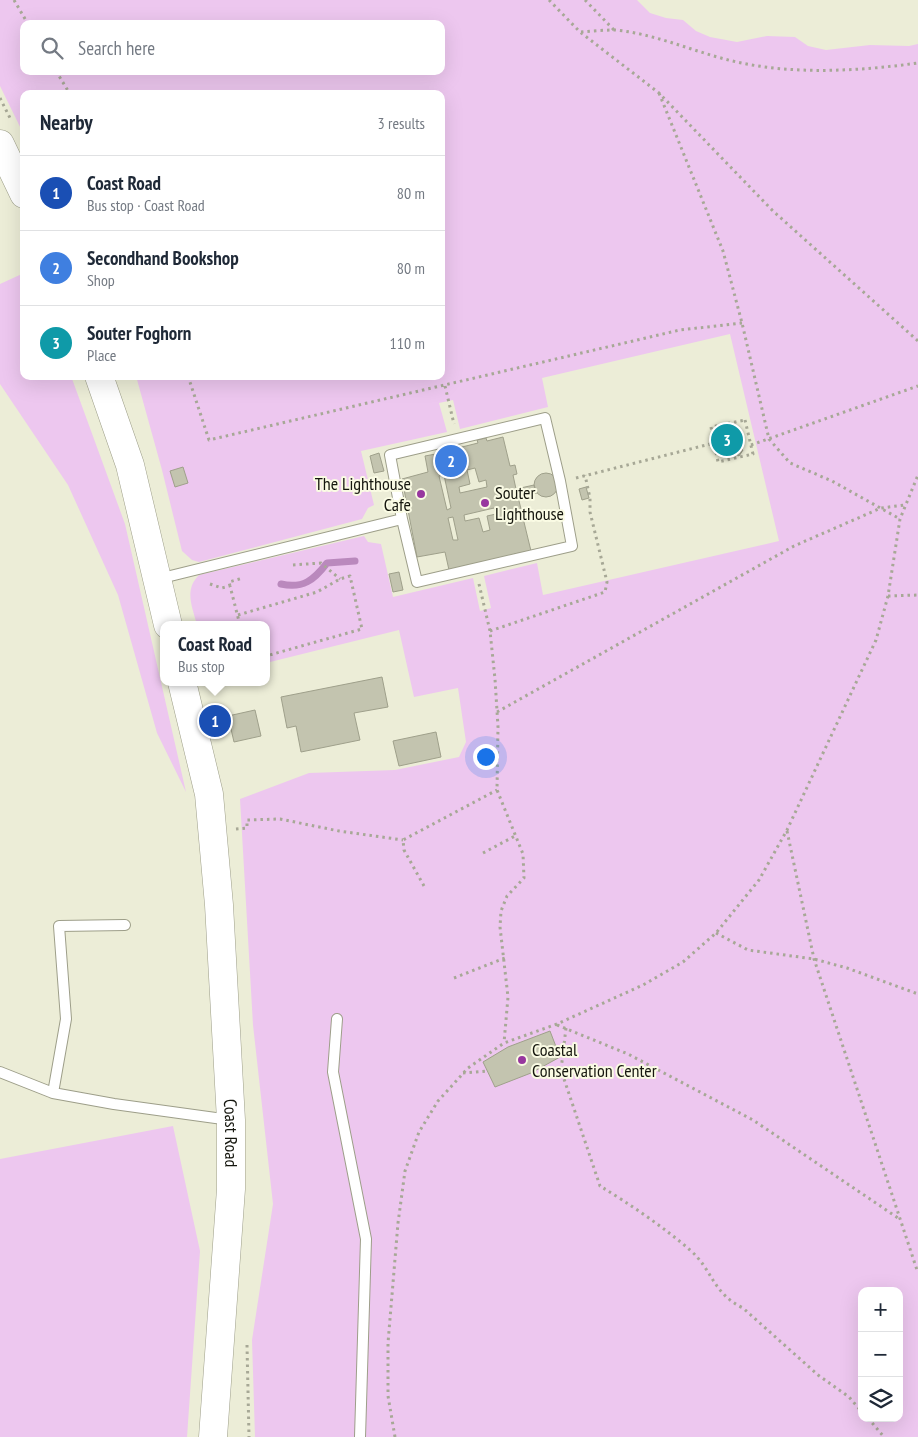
<!DOCTYPE html>
<html lang="en">
<head>
<meta charset="utf-8">
<style>
  :root { --surface:#fff; --page:#f2f2f3; --text:#1f2937; --muted:#747a83; --line:#e0e1e3; --accent:#97379f }
  body { margin:0; font-family:"PT Sans Narrow",sans-serif; background:var(--page); color:var(--text) }
  .controls { position:absolute; right:15px; bottom:15px; display:grid; overflow:hidden; border-radius:10px; box-shadow:0 5px 20px #0002 }
  .controls button { width:45px; height:45px; display:grid; place-items:center; padding:0; border:0; border-bottom:1px solid var(--line); background:var(--surface); color:var(--text); font:25px sans-serif }
  .you { position:absolute; left:485px; top:756px; width:18px; height:18px; margin:-12px; border:4px solid #fff; border-radius:50%; background:#1a73e8; box-shadow:0 0 0 8px #1a73e833 }
  .badge { display:grid; place-items:center; width:32px; height:32px; border-radius:50%; background:var(--accent); color:#fff; font-size:16px; font-weight:700 }
  .pin { position:absolute; translate:-50% -50%; border:2px solid #fff; box-shadow:0 1px 5px #0006 }
  .popup { position:absolute; left:160px; top:621px; width:110px; height:65px; box-sizing:border-box; display:grid; place-content:center; border-radius:10px; background:var(--surface); filter:drop-shadow(0 1px 4px #0005); font-size:16px; white-space:nowrap; color:var(--muted) }
  .popup b { font-size:19px; color:var(--text) }
  .popup::after { content:''; position:absolute; left:50%; top:100%; margin-left:-10px; border:10px solid transparent; border-top-color:var(--surface) }
  .list { margin:0; padding:0; list-style:none }
  h2 { display:flex; justify-content:space-between; align-items:center; height:65px; margin:0; padding:0 20px; font-size:21px }
  h2 small { font-size:16px; font-weight:400; color:var(--muted) }
  .list li { display:grid; grid-template-columns:32px 1fr auto; gap:15px; align-items:center; box-sizing:border-box; height:75px; padding:0 20px; border-top:1px solid var(--line) }
  .list b { display:block; font-size:19px; white-space:nowrap }
  .list p { margin:0; font-size:16px; white-space:nowrap; color:var(--muted) }
  .list em { font-size:16px; font-style:normal; color:var(--muted) }
  .icon { flex:none; width:28px; height:28px; fill:none; stroke:currentColor; stroke-width:2; stroke-linecap:round; stroke-linejoin:round }
  .map { position:relative; flex:none; width:918px; height:1437px; overflow:hidden }
  .search { position:absolute; background:var(--surface); box-shadow:0 5px 20px #0002; left:20px; top:20px; width:425px; height:55px; display:flex; align-items:center; gap:12px; box-sizing:border-box; padding:0 18px; border-radius:10px; color:var(--muted); font-size:19px }
  .panel { position:absolute; background:var(--surface); box-shadow:0 5px 20px #0002; left:20px; top:90px; width:425px; height:290px; border-radius:10px }
  .map>svg:first-child { display:block }
  .green { fill:#edc7ef; fill-rule:evenodd }
  .lines { fill:none; stroke-linecap:round; stroke-linejoin:round }
  .stream { stroke:#ba89bd; stroke-width:7 }
  .building { fill:#c3c4af; stroke:#9fa08b; fill-rule:evenodd }
  .service-casing { stroke:#9d9e89; stroke-width:12 }
  .primary-casing { stroke:#9d9e89; stroke-width:29 }
  .path { stroke:#a7a896; stroke-width:3; stroke-dasharray:2.5 4; stroke-linecap:butt }
  .service { stroke:#fff; stroke-width:10 }
  .primary { stroke:#fff; stroke-width:28 }
  .poi-dot { fill:#97379f; stroke:#fafbe4; stroke-width:2 }
  .labels { text-anchor:middle; stroke-width:4; stroke-linejoin:round; paint-order:stroke }
  .poi-label { font-size:18px; fill:#15160e; stroke:#fafbe4; text-anchor:start }
  .street-label { font-size:18px; fill:#15160e; stroke:#fafbe4 }
</style>
</head>
<body>
<div class="map">
<svg width="918" height="1437" viewBox="0 0 918 1437">
  <rect width="100%" height="100%" fill="#ecedd7"/>
  <!-- green -->
  <path class="green" d="M0,0H637L650,13L666,18L683,20L696,31L710,37L737,42L767,36L795,37L808,46L826,50L870,45L909,46L918,44V1437H255L252,1340L273,1204L253,1025L240,799L309,773L395,770L459,757L466,742L458,688L414,697L399,630L266,663V625H197C192,606 184,590 199,575L364,536L368,542L381,544L393,597L473,578L480,611L491,608L484,576L537,563L543,595L779,541L730,334L542,378L548,407L460,429L453,400L439,403L447,432L361,451L374,505L368,508L362,519L199,562L192,560L182,551L162,470L136,376H441V94H24V135L0,86ZM24,24H441V71H24ZM862,1291H899V1418H862Z
    M24,273V376H71L125,524L186,792L157,733L118,595L68,485L0,384V284Z
    M173,1126L200,1251L187,1437H0V1159Z"/>
  <g class="lines">
    <!-- stream -->
    <path class="stream" d="M281,584C303,589 314,580 327,563L355,561"/>
  </g>
  <!-- building -->
  <path class="building" d="M731,425L738,429L736,433L739,447L743,450L739,456L734,453L720,456L714,433L729,429Z
    M503,437L510,466L515,465L517,474L513,475L516,489L534,485L537,493L518,497L521,509L526,508L528,517L523,518L531,551L514,554L515,558L469,569L468,565L449,570L445,552L417,557L402,479L428,472L425,456L441,453L440,449L449,446L450,450L478,443L477,440L486,438L487,441ZM475,468L479,482L486,480L487,487L460,493L459,487L470,484L467,470ZM444,475L451,508L447,510L439,476ZM494,508L496,514L487,516L490,530L483,532L479,518L465,521L464,515ZM453,517L458,540H453L448,518Z
    M379,453L384,471L374,473L370,456Z
    M183,467L188,483L175,487L170,471Z
    M534 485a12 12 0 1 1 24 0a12 12 0 1 1-24 0Z
    M586,487L589,498L582,500L579,489Z
    M399,572L403,590L393,592L389,574Z
    M382,677L388,707L354,713L360,740L301,752L296,726L287,728L281,697Z
    M255,710L261,736L234,742L228,716Z
    M436,732L441,757L399,766L393,741Z
    M550,1031L560,1057L531,1073L495,1087L483,1062L508,1047Z"/>
  <g class="lines">
    <defs>
      <path id="service" d="M158,579L402,519L417,582L572,546L560,481L545,418L390,455L402,519
        M125,925L59,926L66,1019L53,1093L114,1104L230,1120
        M337,1019L333,1072L366,1239L360,1437
        M0,1072L53,1093"/>
      <g id="primary">
        <path d="M0,144L24,194"/>
        <path d="M99,376L130,465L168,625"/>
        <path id="s1" d="M182,682L209,794L219,905L231,1120V1189L213,1437"/>
      </g>
    </defs>
    <!-- service casing -->
    <use href="#service" class="service-casing"/>
    <!-- primary casing -->
    <use href="#primary" class="primary-casing"/>
    <!-- path -->
    <path class="path" d="M14,0L28,24
      M549,0L580,32L659,93L773,211L918,341
      M585,0L614,30
      M581,32C592,31 604,30 615,30C657,34 696,53 737,62C795,75 859,71 918,63
      M56,71L70,94
      M659,93L723,251L742,323L769,439L790,463L832,481L900,519
      M0,98L11,120
      M188,376L209,440L680,330L742,323
      M445,386L454,424
      M745,420L753,454L718,462L711,427Z
      M751,445L918,386
      M576,478L714,443
      M293,565L321,563L340,579
      M210,584L222,588L230,586L240,625
      M479,584L490,631L495,679L498,727L497,790L523,854L524,878L507,896L501,911L500,927L508,997L504,1043
      M230,586L229,582L243,578
      M888,596L918,595
      M238,615L317,592L340,579L350,576L362,629L266,656
      M490,631L605,592L607,582L590,512V498L585,475
      M497,712L794,546L881,508L905,505
      M236,829L247,828V820L280,819L339,831L403,840
      M787,831L814,959L918,1273
      M483,853L515,836
      M424,886L404,850L403,840L497,790
      M716,933L748,950L814,959L847,968L918,994
      M454,978L505,958
      M557,1025L628,1054L753,1120L898,1218
      M566,1028L561,1070L600,1186C628,1203 665,1228 690,1250C713,1270 712,1293 743,1308L818,1375L849,1397L862,1412
      M463,1073L487,1071
      M247,1345L249,1437
      M868,1418L884,1437
      M395,1437L388,1396V1343L398,1223L405,1171L419,1132L438,1101L468,1068L504,1043L557,1024L643,985L683,962L716,933L759,880L787,830L876,640L888,596L900,519L918,475"/>
    <!-- service -->
    <use href="#service" class="service"/>
    <!-- primary -->
    <use href="#primary" class="primary"/>
  </g>
  <!-- markers -->
  <g class="poi-dot">
    <circle cx="421" cy="494" r="5"/>
    <circle cx="485" cy="503" r="5"/>
    <circle cx="522" cy="1060" r="5"/>
  </g>
  <g class="labels">
    <!-- poi labels -->
    <g class="poi-label">
      <text x="411" y="490" text-anchor="end">The Lighthouse<tspan x="411" dy="21">Cafe</tspan></text>
      <text x="495" y="499">Souter<tspan x="495" dy="21">Lighthouse</tspan></text>
      <text x="532" y="1056">Coastal<tspan x="532" dy="21">Conservation Center</tspan></text>
    </g>
    <!-- street labels -->
    <g class="street-label">
      <text dy="6" stroke="none"><textPath href="#s1" startOffset="455">Coast Road</textPath></text>
    </g>
  </g>
</svg>
<div class="controls">
<button>+</button>
<button>−</button>
<button><svg class="icon" aria-label="layers" viewBox="0 0 24 24"><path d="M12 4l9 5-9 5-9-5zM3 14l9 5 9-5"/></svg></button>
</div>
<div class="you"></div>
<div class="pin badge" style="left:215px;top:721px;background:#1a4fb4">1</div>
<div class="popup"><b>Coast Road</b>Bus stop</div>
<div class="pin badge" style="left:451px;top:461px;background:#3f7fe0">2</div>
<div class="pin badge" style="left:727px;top:440px;background:#0f9aa8">3</div>
<div class="search"><svg class="icon" aria-label="search" viewBox="0 0 24 24"><circle cx="10" cy="10" r="6"/><path d="M15 15l6 6"/></svg>Search here</div>
<section class="panel">
<h2>Nearby<small>3 results</small></h2>
<ul class="list">
<li><span class="badge" style="background:#1a4fb4">1</span><div><b>Coast Road</b><p>Bus stop · Coast Road</p></div><em>80 m</em></li>
<li><span class="badge" style="background:#3f7fe0">2</span><div><b>Secondhand Bookshop</b><p>Shop</p></div><em>80 m</em></li>
<li><span class="badge" style="background:#0f9aa8">3</span><div><b>Souter Foghorn</b><p>Place</p></div><em>110 m</em></li>
</ul>
</section>
</div>
</body>
</html>
